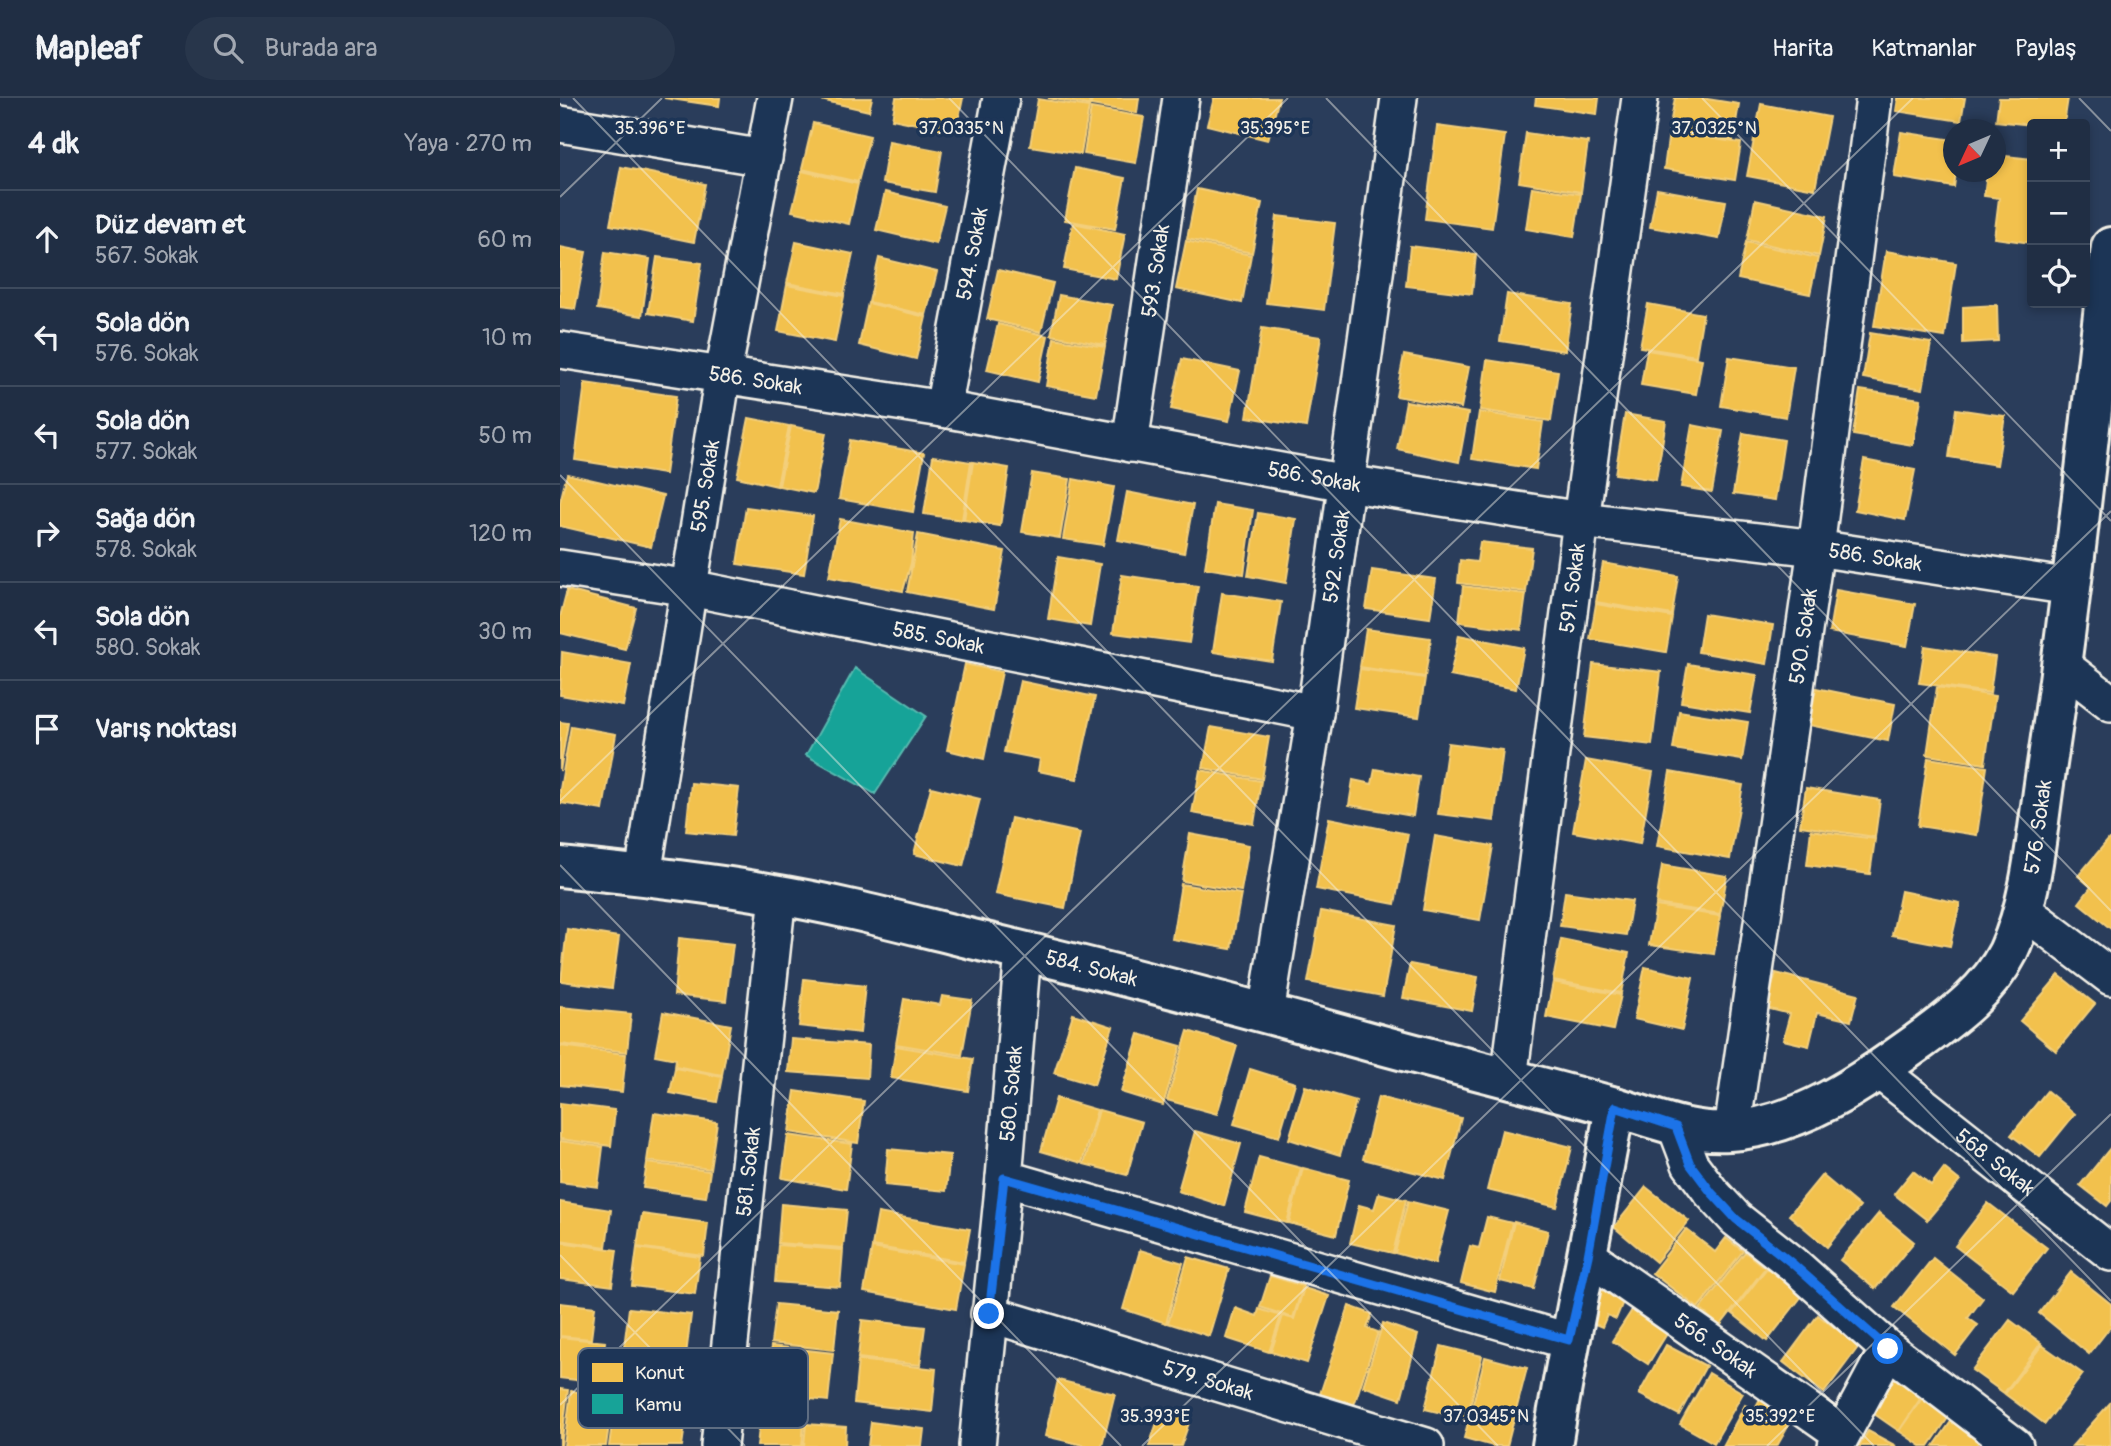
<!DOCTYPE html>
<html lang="tr">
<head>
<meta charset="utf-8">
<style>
  :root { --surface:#202e44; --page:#28364b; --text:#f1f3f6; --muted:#a2a8b2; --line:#3d4a5d }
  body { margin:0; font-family:Pangolin,sans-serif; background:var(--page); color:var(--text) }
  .controls { position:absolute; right:21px; top:21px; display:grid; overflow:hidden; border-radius:7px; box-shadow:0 4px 10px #0003 }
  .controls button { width:63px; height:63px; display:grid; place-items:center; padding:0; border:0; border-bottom:2px solid var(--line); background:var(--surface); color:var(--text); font:35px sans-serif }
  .compass { position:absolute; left:1383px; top:21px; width:63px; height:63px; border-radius:50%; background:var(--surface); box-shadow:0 4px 10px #0003; rotate:226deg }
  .stop { position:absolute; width:21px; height:21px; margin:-16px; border:5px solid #1a73e8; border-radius:50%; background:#fff }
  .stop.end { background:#1a73e8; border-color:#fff; box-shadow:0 2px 7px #0008 }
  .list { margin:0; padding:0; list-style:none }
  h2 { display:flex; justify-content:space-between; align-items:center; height:91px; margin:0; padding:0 28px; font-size:30px }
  h2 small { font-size:23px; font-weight:400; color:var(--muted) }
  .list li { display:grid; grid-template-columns:46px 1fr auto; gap:21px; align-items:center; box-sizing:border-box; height:98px; padding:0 28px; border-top:2px solid var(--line) }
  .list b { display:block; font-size:26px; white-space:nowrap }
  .list p { margin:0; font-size:23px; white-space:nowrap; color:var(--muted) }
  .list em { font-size:23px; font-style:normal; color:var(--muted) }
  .icon { flex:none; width:38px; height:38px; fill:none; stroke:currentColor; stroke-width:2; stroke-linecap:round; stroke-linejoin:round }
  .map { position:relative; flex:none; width:1551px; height:1348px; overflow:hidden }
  header { display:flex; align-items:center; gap:42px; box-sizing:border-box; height:98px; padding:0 35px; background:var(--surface); border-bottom:2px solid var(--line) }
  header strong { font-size:33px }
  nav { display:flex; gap:38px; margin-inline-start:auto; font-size:24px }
  .search { width:490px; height:63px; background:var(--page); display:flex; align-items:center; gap:18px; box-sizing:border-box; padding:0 24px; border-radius:38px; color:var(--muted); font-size:26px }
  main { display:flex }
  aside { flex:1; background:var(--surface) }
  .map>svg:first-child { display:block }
  .homes { fill:#f2c14e; stroke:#f3cf7c; stroke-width:2 }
  .public { fill:#17a398; stroke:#59bab0; stroke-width:2 }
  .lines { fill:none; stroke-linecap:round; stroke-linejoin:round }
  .street-casing { stroke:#f4f1e8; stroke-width:40 }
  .secondary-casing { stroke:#f4f1e8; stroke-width:44 }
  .street { stroke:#1d3557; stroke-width:35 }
  .secondary { stroke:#1d3557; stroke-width:38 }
  .route { stroke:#1a73e8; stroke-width:9 }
  .ticks { fill:none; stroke:#f4f1e8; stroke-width:2; stroke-opacity:0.45 }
  .labels { text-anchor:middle; stroke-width:7; stroke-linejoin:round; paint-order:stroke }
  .street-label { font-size:21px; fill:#f4f1e8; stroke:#1d3557 }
  .key { fill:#1d3557; stroke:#5e6d82; stroke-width:2 }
  .key-label { font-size:19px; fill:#f4f1e8 }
  .ticks-label { font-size:18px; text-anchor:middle; fill:#f4f1e8; stroke:#1d3557; stroke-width:7; stroke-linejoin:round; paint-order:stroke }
</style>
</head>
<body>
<header>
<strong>Mapleaf</strong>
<div class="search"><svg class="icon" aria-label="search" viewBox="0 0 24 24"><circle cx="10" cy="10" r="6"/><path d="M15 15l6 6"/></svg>Burada ara</div>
<nav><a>Harita</a><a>Katmanlar</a><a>Paylaş</a></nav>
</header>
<main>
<aside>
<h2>4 dk<small>Yaya · 270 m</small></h2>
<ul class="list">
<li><svg class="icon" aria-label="ahead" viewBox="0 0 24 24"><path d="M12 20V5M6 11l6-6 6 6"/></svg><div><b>Düz devam et</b><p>567. Sokak</p></div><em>60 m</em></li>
<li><svg class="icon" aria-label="left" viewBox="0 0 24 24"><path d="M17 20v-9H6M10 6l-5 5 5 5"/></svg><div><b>Sola dön</b><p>576. Sokak</p></div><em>10 m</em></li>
<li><svg class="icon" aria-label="left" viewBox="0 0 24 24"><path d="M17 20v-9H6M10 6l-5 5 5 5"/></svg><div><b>Sola dön</b><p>577. Sokak</p></div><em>50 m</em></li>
<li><svg class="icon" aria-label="right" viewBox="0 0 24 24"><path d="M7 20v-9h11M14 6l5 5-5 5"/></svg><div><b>Sağa dön</b><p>578. Sokak</p></div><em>120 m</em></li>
<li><svg class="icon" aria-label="left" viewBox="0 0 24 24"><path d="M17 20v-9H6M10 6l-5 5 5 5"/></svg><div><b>Sola dön</b><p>580. Sokak</p></div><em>30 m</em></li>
<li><svg class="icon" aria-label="arrive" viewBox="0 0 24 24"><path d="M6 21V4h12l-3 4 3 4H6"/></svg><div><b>Varış noktası</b></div></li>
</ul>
</aside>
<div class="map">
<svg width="1551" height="1348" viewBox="0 0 1551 1348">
  <rect width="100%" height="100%" fill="#2a3d5b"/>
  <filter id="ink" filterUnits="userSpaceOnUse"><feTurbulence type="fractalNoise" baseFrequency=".0143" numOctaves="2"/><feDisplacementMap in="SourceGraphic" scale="14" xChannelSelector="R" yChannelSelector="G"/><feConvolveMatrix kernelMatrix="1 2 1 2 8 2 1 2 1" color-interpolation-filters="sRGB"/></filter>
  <g filter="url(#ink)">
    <!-- homes -->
    <path class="homes" d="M104,0H160L159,8Z
      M252,0H312L309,13Z
      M336,0H403L396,34L332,21Z
      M488,0H530L529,7Z
      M532,0H579L577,15L531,7Z
      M654,0H719L708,42L647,27Z
      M976,0H1039L1037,16L975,7Z
      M1115,0H1141L1179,6L1173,42L1109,32Z
      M1338,0H1405L1401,23L1336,13Z
      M1439,0H1508L1504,26L1472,27L1436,23Z
      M478,1L529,9L521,56L470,48Z
      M1201,6L1269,19L1255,91L1187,78Z
      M531,10L584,19L576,65L524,56Z
      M253,25L310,38L298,84L242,71Z
      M877,28L945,37L932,130L865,121Z
      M1109,34L1181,45L1175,82L1104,71Z
      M1341,34L1394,42V74H1396L1394,89L1334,79Z
      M966,35L1028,44L1021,94L959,84Z
      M329,43L382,53L375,94L322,85Z
      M1436,57L1472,61V145L1434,140L1439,100L1424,98L1427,74H1436Z
      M61,69L145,86L134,144L50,127Z
      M515,70L565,80L555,131L505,122Z
      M242,73L298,86L289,126L232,113Z
      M972,89L1021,96L1014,139L966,131Z
      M637,91L702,105L692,155L627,141Z
      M1097,91L1166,103L1159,141L1090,129Z
      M325,94L385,108L376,146L316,132Z
      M1195,102L1267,118L1259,158L1187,142Z
      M717,118L775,125L764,212L706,205Z
      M513,125L565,136L556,181L504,171Z
      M626,143L691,157L682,205L616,191Z
      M236,144L293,156L284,196L227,185Z
      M1186,144L1258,160L1250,196L1178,181Z
      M850,148L916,156L912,196L846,188Z
      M0,149L26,154L15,211L0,209Z
      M1326,153L1396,165L1385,239L1314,228Z
      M45,154L90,161L82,218L37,211Z
      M97,159L142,165L133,223L88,215Z
      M319,160L377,174L366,217L309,204Z
      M438,172L493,185L481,234L427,221Z
      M227,187L284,198L275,244L218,233Z
      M947,196L1012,206L1005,253L940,243Z
      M499,197L552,207L545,247L491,237Z
      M308,205L366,219L356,261L299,247Z
      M1088,206L1143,216L1136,258L1080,249Z
      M1437,207L1438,243L1403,245V209Z
      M438,226L488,238L478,284L427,272Z
      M702,230L761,239L746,329L687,319Z
      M1310,235L1371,245L1363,291L1303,280Z
      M494,240L545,249L536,297L486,288Z
      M1087,252L1142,261L1136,296L1081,287Z
      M844,257L909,269L901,310L836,298Z
      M1169,259L1234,269L1226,319L1161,308Z
      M622,261L680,273L669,323L611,311Z
      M927,262L998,273L991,323L920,312Z
      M25,285L116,298L105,376L15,362Z
      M1300,292L1361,301L1353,347L1293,337Z
      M846,303L908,315L899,364L837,351Z
      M1396,311L1445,318L1437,367L1389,359Z
      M919,314L983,324L976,371L912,361Z
      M1065,316L1106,323L1096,382L1055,376Z
      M189,320L229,328L217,388L177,379Z
      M1132,327L1163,333L1152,394L1121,389Z
      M231,328L266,335L254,395L219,388Z
      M1183,335L1224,342L1215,402L1173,396Z
      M290,342L364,355L353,414L279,401Z
      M373,358L411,364L402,422L364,416Z
      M1304,362L1355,372L1345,422L1295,412Z
      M413,364L449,370L440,428L404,422Z
      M472,375L510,381L500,440L462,434Z
      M7,376L103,398L91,449L0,428V404Z
      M513,381L554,389L543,447L503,441Z
      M567,394L633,407L624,455L558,442Z
      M655,406L693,412L684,476L645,470Z
      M186,409L253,418L244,476L177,466Z
      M698,415L736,421L726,485L688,478Z
      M280,421L354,435L351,465L343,493L269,479Z
      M358,436L445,453L434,511L347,494Z
      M920,444L972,450L966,494L898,485L900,462L917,464Z
      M498,459L540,466L530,528L488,521Z
      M1043,465L1118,478L1112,517L1036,504Z
      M812,472L876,481L870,520L806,511Z
      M562,477L638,488L629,545L553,535Z
      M903,488L966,496L961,532L899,524Z
      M7,492L76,510L65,551L0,535V519Z
      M1276,492L1355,506L1347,548L1269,534Z
      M662,495L721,504L712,563L653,554Z
      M1036,506L1112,519L1106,554L1030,541Z
      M1144,516L1213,527L1207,566L1138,554Z
      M806,531L871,540L865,579L800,569Z
      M899,537L964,550L956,591L890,578Z
      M1365,548L1435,559L1430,595L1359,585Z
      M2,554L71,566L63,608L0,597Z
      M405,566L442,574L424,661L387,652Z
      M1033,566L1101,574L1092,647L1024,639Z
      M1128,566L1197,577L1190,615L1121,604Z
      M800,571L865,580L859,619L794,610Z
      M460,583L535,599L517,681L478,673L480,661L444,654Z
      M1377,589L1435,598L1425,666L1367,657Z
      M1256,590L1335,606L1328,643L1249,627Z
      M1119,613L1188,624L1182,662L1113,651Z
      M0,624L8,625L0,673Z
      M11,628L56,636L43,712L0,705V691Z
      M651,629L709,639L702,681L643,670Z
      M888,645L943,652L934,723L878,716Z
      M1368,660L1427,669L1417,737L1358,728Z
      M1026,662L1093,674L1080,746L1013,734Z
      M815,671L859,679L853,718L789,707L793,682L812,686Z
      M640,672L701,683L694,726L632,715Z
      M1110,674L1183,687L1170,761L1097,748Z
      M131,685L179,690L173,738L126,733Z
      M371,689L420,701L403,768L354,756Z
      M1246,690L1320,702L1315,739L1240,728Z
      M451,720L520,735L505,810L435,796Z
      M769,720L848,736L835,806L756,791Z
      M1251,732L1315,741L1310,776L1247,767Z
      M630,736L689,747L681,793L622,783Z
      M875,738L933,748L920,822L863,812Z
      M1549,741L1551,742V831L1519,805L1531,789L1518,778Z
      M1102,767L1167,778L1160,816L1096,806Z
      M621,786L681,796L671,851L612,841Z
      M1341,793L1400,805L1390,848L1332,837Z
      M1005,794L1072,803L1066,837L1000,828Z
      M1096,808L1160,818L1154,856L1089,847Z
      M761,813L836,827L823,898L748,884Z
      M7,831L59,839L52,890L1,883Z
      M119,840L173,846L166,903L114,897Z
      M1001,841L1069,855L1061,895L993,882Z
      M850,866L918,879L912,913L843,900Z
      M1085,869L1133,880L1122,932L1074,921Z
      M1216,875L1298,896L1291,923L1257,915L1249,948L1223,942L1230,916L1206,910Z
      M1499,877L1535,906L1496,953L1460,923Z
      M244,881L305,888L300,935L239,928Z
      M993,884L1061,897L1053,932L986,919Z
      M382,898L412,902L402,957L336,946L344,901L380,907Z
      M0,909L71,916L67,954L0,946Z
      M103,914L171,927L162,977L115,968L116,961L95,957Z
      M513,916L553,929L534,987L494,975Z
      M628,933L677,948L657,1016L607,1002Z
      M579,936L621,948L603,1007L561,994Z
      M231,941L309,947L307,980L228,974Z
      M0,948L66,956L62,994L0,987Z
      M336,948L413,961L408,993L331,980Z
      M115,970L162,979L157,1004L110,995Z
      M690,971L735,985L719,1039L674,1026Z
      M745,988L796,1003L780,1057L729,1041Z
      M235,993L304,1003L298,1045L229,1034Z
      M1487,993L1515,1016L1480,1059L1451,1037Z
      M818,999L901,1020L885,1082L803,1061Z
      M496,1000L537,1012L522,1065L481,1053Z
      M0,1005L55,1012L51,1048L0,1041Z
      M539,1012L582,1024L567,1077L524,1066Z
      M94,1015L157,1024L150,1071L87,1063Z
      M942,1032L1012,1049L997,1109L927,1092Z
      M635,1033L681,1046L664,1108L618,1093Z
      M228,1037L292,1046L286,1091L222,1080Z
      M0,1043L43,1049L38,1089L0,1084Z
      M1551,1049V1103L1547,1108L1520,1087Z
      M328,1051L390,1057L386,1093L325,1087Z
      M699,1059L741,1070L727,1125L685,1114Z
      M87,1065L150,1073L146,1099L83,1090Z
      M743,1070L789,1082L776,1137L729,1125Z
      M1384,1070L1400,1083L1367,1122L1334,1096L1353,1073L1371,1087Z
      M1262,1077L1300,1109L1267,1149L1229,1117Z
      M1086,1089L1129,1123L1096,1164L1054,1129Z
      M819,1095L846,1102L833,1155L790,1145L799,1107L814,1111Z
      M848,1103L889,1113L875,1166L835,1155Z
      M0,1104L51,1112L46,1149L0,1142Z
      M1428,1105L1487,1150L1453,1193L1395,1148Z
      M221,1106L287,1112L283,1150L218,1145Z
      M318,1115L410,1131L404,1164L312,1148Z
      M1319,1115L1354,1144L1315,1191L1280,1162Z
      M82,1116L148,1125L144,1158L77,1149Z
      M927,1119L952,1125L935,1194L901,1185L910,1148L919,1150Z
      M954,1124L988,1133L974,1191L940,1183Z
      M1126,1131L1155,1154L1166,1140L1183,1153L1138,1210L1092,1175Z
      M0,1144L57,1152L52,1188L0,1181Z
      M218,1147L283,1152L280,1189L215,1184Z
      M77,1150L140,1159L135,1196L72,1188Z
      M312,1150L404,1166L396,1211L304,1194Z
      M580,1152L623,1165L606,1225L563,1211Z
      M1185,1154L1205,1170L1160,1228L1140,1211Z
      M628,1159L669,1171L649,1238L608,1225Z
      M1373,1160L1423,1200L1408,1220L1418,1227L1395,1257L1334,1209Z
      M1207,1170L1242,1198L1207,1243L1172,1215Z
      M1511,1174L1551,1206V1228L1529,1256L1479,1215Z
      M710,1178L743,1188L733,1220L700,1209Z
      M1042,1183L1067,1194L1056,1221L1047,1217L1042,1229L1025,1222Z
      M744,1190L769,1198L747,1265L711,1254L723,1218L734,1221Z
      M1078,1203L1113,1226L1088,1266L1052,1243Z
      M0,1205L35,1209L31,1241L0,1238Z
      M216,1206L278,1212L274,1252L211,1245Z
      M789,1208L812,1216L807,1230L818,1234L793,1310L759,1299Z
      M69,1210L131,1217L126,1257L64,1249Z
      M675,1210L697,1218L699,1211L721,1218L709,1254L666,1240Z
      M1258,1217L1299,1248L1264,1295L1223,1264Z
      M302,1222L365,1229L360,1267L298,1260Z
      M1450,1222L1481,1245L1444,1295L1412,1272Z
      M823,1225L858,1237L841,1301L803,1288Z
      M0,1239L45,1244L40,1285L0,1280Z
      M1106,1247L1146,1268L1119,1317L1079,1296Z
      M1482,1247L1523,1276L1485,1326L1445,1296Z
      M211,1248L273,1255L268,1303L206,1296Z
      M881,1248L922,1258L907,1321L865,1311Z
      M925,1259L967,1270L947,1348H933L904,1340Z
      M298,1262L376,1271L372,1314L294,1305Z
      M1149,1275L1183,1295L1154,1345L1120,1326Z
      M1334,1279L1362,1298L1339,1333L1310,1313Z
      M498,1282L555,1296L542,1348H527L485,1338Z
      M0,1291L8,1292L1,1348H0Z
      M11,1293L53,1298L46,1348H4Z
      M1202,1297L1218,1306L1211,1318L1229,1327L1217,1348H1163L1185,1307L1194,1312Z
      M1363,1299L1390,1317L1369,1348H1361L1339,1333Z
      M55,1304L127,1313L122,1348H49Z
      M1550,1305L1551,1348H1512Z
      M601,1313L630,1322L621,1348H589Z
      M1395,1318L1423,1338L1416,1348H1374Z
      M200,1321L244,1325L242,1348H197Z
      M311,1324L364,1331L362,1348H308Z
      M246,1326L286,1329L285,1348H244Z
      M1308,1333L1336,1348H1299Z"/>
    <!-- public -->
    <path class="public" d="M295,570L366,618L315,696L246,657Z"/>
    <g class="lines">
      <defs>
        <g id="street">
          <path d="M0,26L204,60"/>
          <path id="s1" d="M0,252L383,311L786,385L1021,422L1256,450L1511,489"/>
          <path id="s2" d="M383,311L441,0"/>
          <path id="s3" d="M570,346L621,0"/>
          <path id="s4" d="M0,470L130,490L755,615"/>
          <path d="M1502,567L1551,605"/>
          <path id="s5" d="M83,777L163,276L215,0"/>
          <path d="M1464,813L1551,879"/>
          <path id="s6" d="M706,915L755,615L839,0"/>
          <path id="s7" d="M1318,972L1551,1155"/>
          <path id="s8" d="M949,981L1021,422L1080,0"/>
          <path d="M1116,1029L1130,1066L1151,1094L1176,1121L1233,1166L1328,1251L1455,1348"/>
          <path id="s9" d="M1172,1033L1256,450L1314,0"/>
          <path d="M444,1080L1008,1243"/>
          <path id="s10" d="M1028,1158L1282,1336"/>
          <path id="s11" d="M429,1216L866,1348"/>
          <path id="s12" d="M159,1348L218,797"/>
          <path id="s13" d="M417,1348L444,1080L463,853"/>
          <path d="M1276,1348L1328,1251"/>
        </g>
        <g id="secondary">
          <path id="s14" d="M0,769C71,776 143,784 213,796C280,807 346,825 412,841C548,873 684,909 818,946C895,967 972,986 1048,1007C1089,1018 1126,1036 1169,1033C1241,1029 1305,982 1361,942C1394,918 1429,892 1448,854C1474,798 1477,727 1487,666C1513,495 1530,322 1551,149"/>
          <path d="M992,1348C1010,1234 1035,1122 1055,1009"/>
        </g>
      </defs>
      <!-- street casing -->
      <use href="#street" class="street-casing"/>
      <!-- secondary casing -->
      <use href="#secondary" class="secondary-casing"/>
      <!-- street -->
      <use href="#street" class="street"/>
      <!-- secondary -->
      <use href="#secondary" class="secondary"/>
    </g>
  </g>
  <g class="lines" filter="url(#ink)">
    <!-- route -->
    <path class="route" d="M429,1216L444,1080L1009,1242L1028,1158L1055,1009L1116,1029L1130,1066L1151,1094L1176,1121L1233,1166L1328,1251"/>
  </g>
  <!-- ticks -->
  <path class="ticks" d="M13,0L1314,1348M389,0L1551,1203M766,0L1551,813M1142,0L1551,423M1519,0L1551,33M0,99L102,0M0,377L938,1348M0,703L728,0M0,767L561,1348M0,1157L185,1348M0,1307L1353,0M582,1348L1551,413M1207,1348L1551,1016"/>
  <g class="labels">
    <!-- street labels -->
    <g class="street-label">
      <text dy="7" stroke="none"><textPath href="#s2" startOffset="158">594. Sokak</textPath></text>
      <text dy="7" stroke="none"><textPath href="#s3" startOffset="175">593. Sokak</textPath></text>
      <text dy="7" stroke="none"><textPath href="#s1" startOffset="198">586. Sokak</textPath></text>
      <text dy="7" stroke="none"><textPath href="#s1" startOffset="765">586. Sokak</textPath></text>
      <text dy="7" stroke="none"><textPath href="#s5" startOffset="394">595. Sokak</textPath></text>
      <text dy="7" stroke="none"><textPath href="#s6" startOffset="462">592. Sokak</textPath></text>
      <text dy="7" stroke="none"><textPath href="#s1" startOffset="1332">586. Sokak</textPath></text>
      <text dy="7" stroke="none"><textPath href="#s8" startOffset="495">591. Sokak</textPath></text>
      <text dy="7" stroke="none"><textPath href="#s9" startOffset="500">590. Sokak</textPath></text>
      <text dy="7" stroke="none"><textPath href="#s4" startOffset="385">585. Sokak</textPath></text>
      <text dy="7" stroke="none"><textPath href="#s14" startOffset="1670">576. Sokak</textPath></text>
      <text dy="7" stroke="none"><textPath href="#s14" startOffset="542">584. Sokak</textPath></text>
      <text dy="7" stroke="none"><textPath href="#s13" startOffset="354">580. Sokak</textPath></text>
      <text dy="7" stroke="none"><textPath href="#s7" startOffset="149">568. Sokak</textPath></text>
      <text dy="7" stroke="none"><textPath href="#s12" startOffset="276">581. Sokak</textPath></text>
      <text dy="7" stroke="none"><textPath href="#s10" startOffset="156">566. Sokak</textPath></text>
      <text dy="7" stroke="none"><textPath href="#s11" startOffset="229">579. Sokak</textPath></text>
    </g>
  </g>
  <!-- legend -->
  <rect x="18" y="1250" width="230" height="80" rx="10" class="key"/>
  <rect x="32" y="1265" width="31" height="19" fill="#f2c14e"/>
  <rect x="32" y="1296" width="31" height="20" fill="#17a398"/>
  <g class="key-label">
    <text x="75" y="1281">Konut</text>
    <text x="75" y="1313">Kamu</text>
  </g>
  <g class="ticks-label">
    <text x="90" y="36">35.396°E</text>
    <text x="715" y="36">35.395°E</text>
    <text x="401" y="36">37.0335°N</text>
    <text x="1154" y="36">37.0325°N</text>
    <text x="926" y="1324">37.0345°N</text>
    <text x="595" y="1324">35.393°E</text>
    <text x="1220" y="1324">35.392°E</text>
  </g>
</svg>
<div class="controls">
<button>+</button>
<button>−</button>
<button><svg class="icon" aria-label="locate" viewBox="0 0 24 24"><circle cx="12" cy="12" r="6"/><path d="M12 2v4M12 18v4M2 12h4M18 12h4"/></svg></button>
</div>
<svg class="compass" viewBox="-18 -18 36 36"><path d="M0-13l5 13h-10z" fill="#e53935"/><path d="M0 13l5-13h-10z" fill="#a2a8b2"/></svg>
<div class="stop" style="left:1328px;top:1251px"></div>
<div class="stop end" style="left:429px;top:1216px"></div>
</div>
</main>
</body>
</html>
